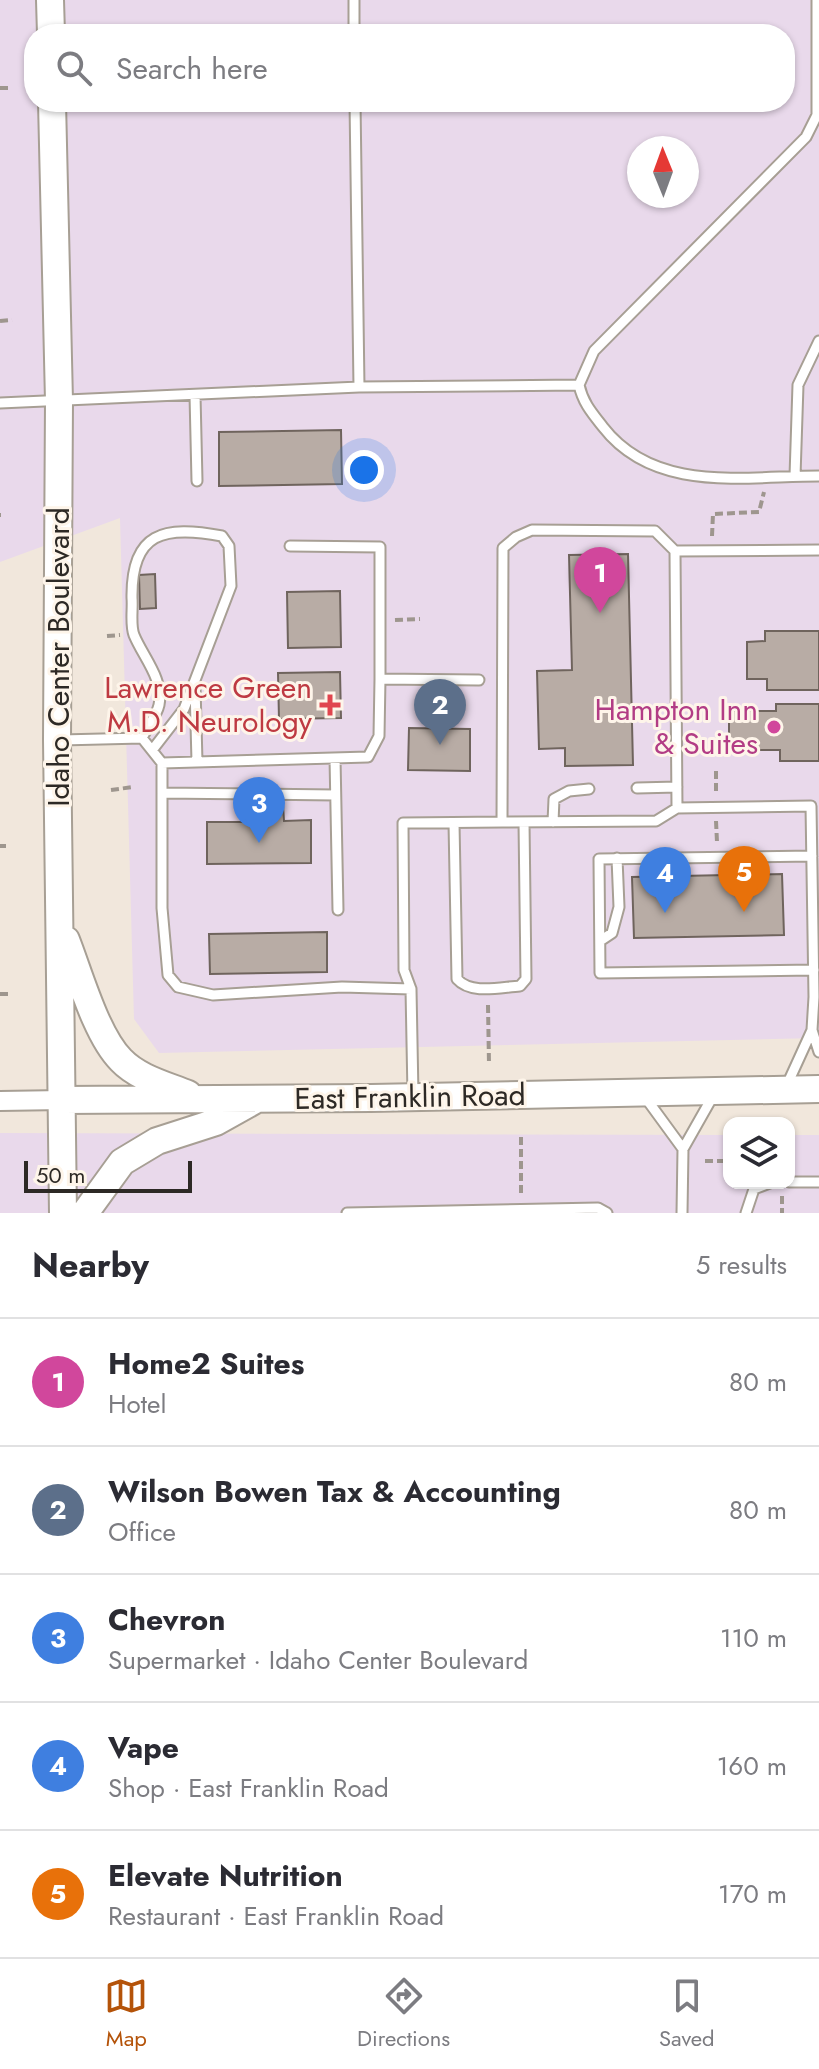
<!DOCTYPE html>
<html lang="en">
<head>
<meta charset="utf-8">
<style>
  :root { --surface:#fff; --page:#f2f2f3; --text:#2b2b33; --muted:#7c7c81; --line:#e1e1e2; --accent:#b45309 }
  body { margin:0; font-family:Jost,sans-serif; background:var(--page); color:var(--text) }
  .controls { position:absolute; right:24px; bottom:24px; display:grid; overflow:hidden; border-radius:16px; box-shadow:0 2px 6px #0004 }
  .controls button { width:72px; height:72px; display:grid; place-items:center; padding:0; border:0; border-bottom:2px solid var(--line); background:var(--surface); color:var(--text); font:40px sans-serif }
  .compass { position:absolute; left:627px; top:136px; width:72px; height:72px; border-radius:50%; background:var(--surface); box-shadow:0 2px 6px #0004; rotate:359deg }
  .scale { position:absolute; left:24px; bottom:20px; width:168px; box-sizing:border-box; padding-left:8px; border:4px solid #2d2925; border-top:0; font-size:22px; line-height:28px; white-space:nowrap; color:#2d2925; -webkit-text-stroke:6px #fef5ea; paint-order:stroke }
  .you { position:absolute; left:364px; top:470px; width:28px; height:28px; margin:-20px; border:6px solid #fff; border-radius:50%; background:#1a73e8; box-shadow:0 0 0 12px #1a73e833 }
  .badge { display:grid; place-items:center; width:52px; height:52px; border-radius:50%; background:var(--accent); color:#fff; font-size:26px; font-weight:700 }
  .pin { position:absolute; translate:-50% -66px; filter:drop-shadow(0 2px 4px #0008) }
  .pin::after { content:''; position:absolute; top:42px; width:28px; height:24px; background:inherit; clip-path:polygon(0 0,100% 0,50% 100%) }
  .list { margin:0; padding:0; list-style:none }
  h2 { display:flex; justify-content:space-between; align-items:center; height:104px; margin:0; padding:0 32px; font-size:34px }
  h2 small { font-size:26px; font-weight:400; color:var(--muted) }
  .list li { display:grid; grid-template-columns:52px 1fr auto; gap:24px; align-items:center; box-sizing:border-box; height:128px; padding:0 32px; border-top:2px solid var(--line) }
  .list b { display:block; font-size:30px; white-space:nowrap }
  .list p { margin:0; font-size:26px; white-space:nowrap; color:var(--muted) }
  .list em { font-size:26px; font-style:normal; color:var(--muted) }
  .icon { flex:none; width:44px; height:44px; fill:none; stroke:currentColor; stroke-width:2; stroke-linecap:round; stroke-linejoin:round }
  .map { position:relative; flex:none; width:819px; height:1213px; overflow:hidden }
  .search { position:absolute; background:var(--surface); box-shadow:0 2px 6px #0004; left:24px; right:24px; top:24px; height:88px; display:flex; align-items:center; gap:20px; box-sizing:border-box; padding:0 28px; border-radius:32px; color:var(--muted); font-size:30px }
  .sheet { height:744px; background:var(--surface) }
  nav { display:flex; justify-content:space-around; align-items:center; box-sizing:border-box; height:112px; border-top:2px solid var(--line); background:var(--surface); font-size:22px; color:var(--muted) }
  nav a { display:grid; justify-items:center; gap:4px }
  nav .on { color:var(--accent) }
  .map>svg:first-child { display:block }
  .commercial { fill:#e9d9eb; fill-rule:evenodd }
  .building { fill:#b8aca5; stroke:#6f645d; stroke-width:2 }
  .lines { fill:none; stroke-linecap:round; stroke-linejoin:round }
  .lane-casing { stroke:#a79f94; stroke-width:13 }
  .street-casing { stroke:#a79f94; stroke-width:22 }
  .secondary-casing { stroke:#a79f94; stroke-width:30 }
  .path { stroke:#9e968e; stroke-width:4; stroke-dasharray:8 4; stroke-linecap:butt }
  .lane { stroke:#fff; stroke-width:9 }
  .street { stroke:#fff; stroke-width:18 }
  .secondary { stroke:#fff; stroke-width:26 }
  .health-dot { fill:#e0444e; stroke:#fef5ea; stroke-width:3 }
  .hotel-dot { fill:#d1479c; stroke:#fef5ea; stroke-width:3 }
  .labels { text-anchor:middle; stroke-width:6; stroke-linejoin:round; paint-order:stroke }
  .street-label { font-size:30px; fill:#2d2925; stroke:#fef5ea }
  .health-label { font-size:30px; fill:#be3a42; stroke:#fef5ea; text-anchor:end }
  .hotel-label { font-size:30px; fill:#b23c85; stroke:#fef5ea; text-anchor:end }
</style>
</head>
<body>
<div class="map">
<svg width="819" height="1213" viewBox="0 0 819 1213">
  <rect width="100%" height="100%" fill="#f1e7dc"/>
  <!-- commercial -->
  <path class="commercial" d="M0,0H819V1038L159,1053L134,1019L120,518L0,562ZM34,34H785V102H34ZM639,148H687V196H639Z
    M0,1133L729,1135V1183H789V1135H819V1213H0Z"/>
  <!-- building -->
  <path class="building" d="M341,430L342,484L219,486V432Z
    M628,554L633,765L565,766V748L539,749L537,671L572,670L569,555Z
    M155,574L156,608L140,609L139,575Z
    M340,591L341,647L288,648L287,592Z
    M765,631H819V690H767V679H747V642L765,641Z
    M340,672L341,718L279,719L278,673Z
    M776,704H819V761H780V750H739V744H729V711H776Z
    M409,728L470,729V771L408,770Z
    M251,805H283L284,821L311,820V863L207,864V822H251Z
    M782,874L784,935L634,938L632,877Z
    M327,932V972L210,974L209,934Z"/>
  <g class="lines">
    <defs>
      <path id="lane" d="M354,0V34
        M355,102L359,387
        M579,385C583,403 592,413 603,427C655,494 745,476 819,476
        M195,395L197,481
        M0,403L359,387L579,385L594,351L806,137L817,115V0
        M795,476L798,385L819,341
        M290,546L380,547V679
        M675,551L677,808
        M195,686L197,762
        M142,738C147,728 157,715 159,705C164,679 143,657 134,635C130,625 133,609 132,598C131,532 164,525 222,536L229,546L231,586L184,709L153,749
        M61,740L142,738L162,763V908L168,975L178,987L213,995L342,987L411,989L413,1095
        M335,758L338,910
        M162,763L368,757L379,736L380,679L479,680
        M637,788L677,787
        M162,793L335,795
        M553,822L554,799L569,791L589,789
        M454,823L457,979C471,995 501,987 520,986L526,979L524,822
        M812,856L599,859L600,973L814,970
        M600,941L612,933L619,907L617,858
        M411,989L404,970L403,823L502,822
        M812,1030L819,1052
        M786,1087L812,1030L814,997L811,806L677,808L656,821L502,822L503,548L516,537L532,530L655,531L675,551L819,550
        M645,1097L683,1149
        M789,1182H819
        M347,1213L598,1208L607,1213
        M682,1213L683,1149L713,1096
        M746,1213L754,1189L770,1183"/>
      <path id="street" d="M0,1101L63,1100"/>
      <path id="secondary" d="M50,0L51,34
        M52,102L59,401L57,740L63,1213
        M66,940C79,973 96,1035 121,1060C138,1078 166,1085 188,1094
        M63,1100L371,1098L819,1089
        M85,1213L122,1162L157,1141L216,1122L257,1099"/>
    </defs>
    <!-- lane casing -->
    <use href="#lane" class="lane-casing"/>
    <!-- street casing -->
    <use href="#street" class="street-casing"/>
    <!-- secondary casing -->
    <use href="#secondary" class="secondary-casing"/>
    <!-- path -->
    <path class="path" d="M0,88H8
      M0,321L12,320
      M0,515H1
      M712,536L713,514L759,512L764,492
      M395,620L420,619
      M107,636L120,635
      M716,771V791
      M111,790L133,787
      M716,821L717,842H719
      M0,846H6
      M0,994H8
      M488,1005L489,1064
      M705,1161H729
      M521,1193V1136
      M782,1196V1213"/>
    <!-- lane -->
    <use href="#lane" class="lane"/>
    <!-- street -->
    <use href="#street" class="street"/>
    <!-- secondary -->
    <use href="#secondary" class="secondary"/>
  </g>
  <!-- markers -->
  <path class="health-dot" d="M326 693h8v8h8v8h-8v8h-8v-8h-8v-8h8z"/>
  <circle class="hotel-dot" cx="774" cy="727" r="8"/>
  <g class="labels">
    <!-- street labels -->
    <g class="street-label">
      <text transform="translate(59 657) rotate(-90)" y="10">Idaho Center Boulevard</text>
      <text transform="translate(410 1097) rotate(-1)" y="10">East Franklin Road</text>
    </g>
    <!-- health labels -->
    <g class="health-label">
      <text x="312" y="698">Lawrence Green<tspan x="312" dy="34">M.D. Neurology</tspan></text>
    </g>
    <!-- hotel labels -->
    <g class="hotel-label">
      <text x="758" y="720">Hampton Inn<tspan x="758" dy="34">&amp; Suites</tspan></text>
    </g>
  </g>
</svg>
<div class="controls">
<button><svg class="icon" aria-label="layers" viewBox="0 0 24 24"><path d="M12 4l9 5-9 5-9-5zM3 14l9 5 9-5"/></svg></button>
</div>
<svg class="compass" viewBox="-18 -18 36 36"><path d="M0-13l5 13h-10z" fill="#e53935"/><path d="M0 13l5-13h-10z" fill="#7c7c81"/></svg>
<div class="scale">50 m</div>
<div class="you"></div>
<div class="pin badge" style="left:600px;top:613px;background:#d1479c">1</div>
<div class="pin badge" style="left:440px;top:745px;background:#5c6f8a">2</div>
<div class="pin badge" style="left:259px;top:843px;background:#3f7fe0">3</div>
<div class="pin badge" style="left:665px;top:913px;background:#3f7fe0">4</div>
<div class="pin badge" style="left:744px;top:912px;background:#e8710a">5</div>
<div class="search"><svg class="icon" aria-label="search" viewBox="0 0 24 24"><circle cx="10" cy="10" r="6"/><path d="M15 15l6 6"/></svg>Search here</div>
</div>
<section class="sheet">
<h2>Nearby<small>5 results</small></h2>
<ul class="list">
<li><span class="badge" style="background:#d1479c">1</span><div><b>Home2 Suites</b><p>Hotel</p></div><em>80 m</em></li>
<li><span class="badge" style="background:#5c6f8a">2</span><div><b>Wilson Bowen Tax &amp; Accounting</b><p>Office</p></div><em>80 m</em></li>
<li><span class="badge" style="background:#3f7fe0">3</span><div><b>Chevron</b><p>Supermarket · Idaho Center Boulevard</p></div><em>110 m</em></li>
<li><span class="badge" style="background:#3f7fe0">4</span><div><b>Vape</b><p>Shop · East Franklin Road</p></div><em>160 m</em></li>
<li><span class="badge" style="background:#e8710a">5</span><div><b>Elevate Nutrition</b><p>Restaurant · East Franklin Road</p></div><em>170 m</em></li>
</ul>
</section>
<nav>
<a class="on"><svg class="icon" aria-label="map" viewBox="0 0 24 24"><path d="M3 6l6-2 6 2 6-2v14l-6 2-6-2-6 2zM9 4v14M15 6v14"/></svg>Map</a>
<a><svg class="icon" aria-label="directions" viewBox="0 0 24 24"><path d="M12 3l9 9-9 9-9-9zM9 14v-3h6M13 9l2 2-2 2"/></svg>Directions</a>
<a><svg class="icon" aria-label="saved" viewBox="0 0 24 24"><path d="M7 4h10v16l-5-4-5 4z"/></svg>Saved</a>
</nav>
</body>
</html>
